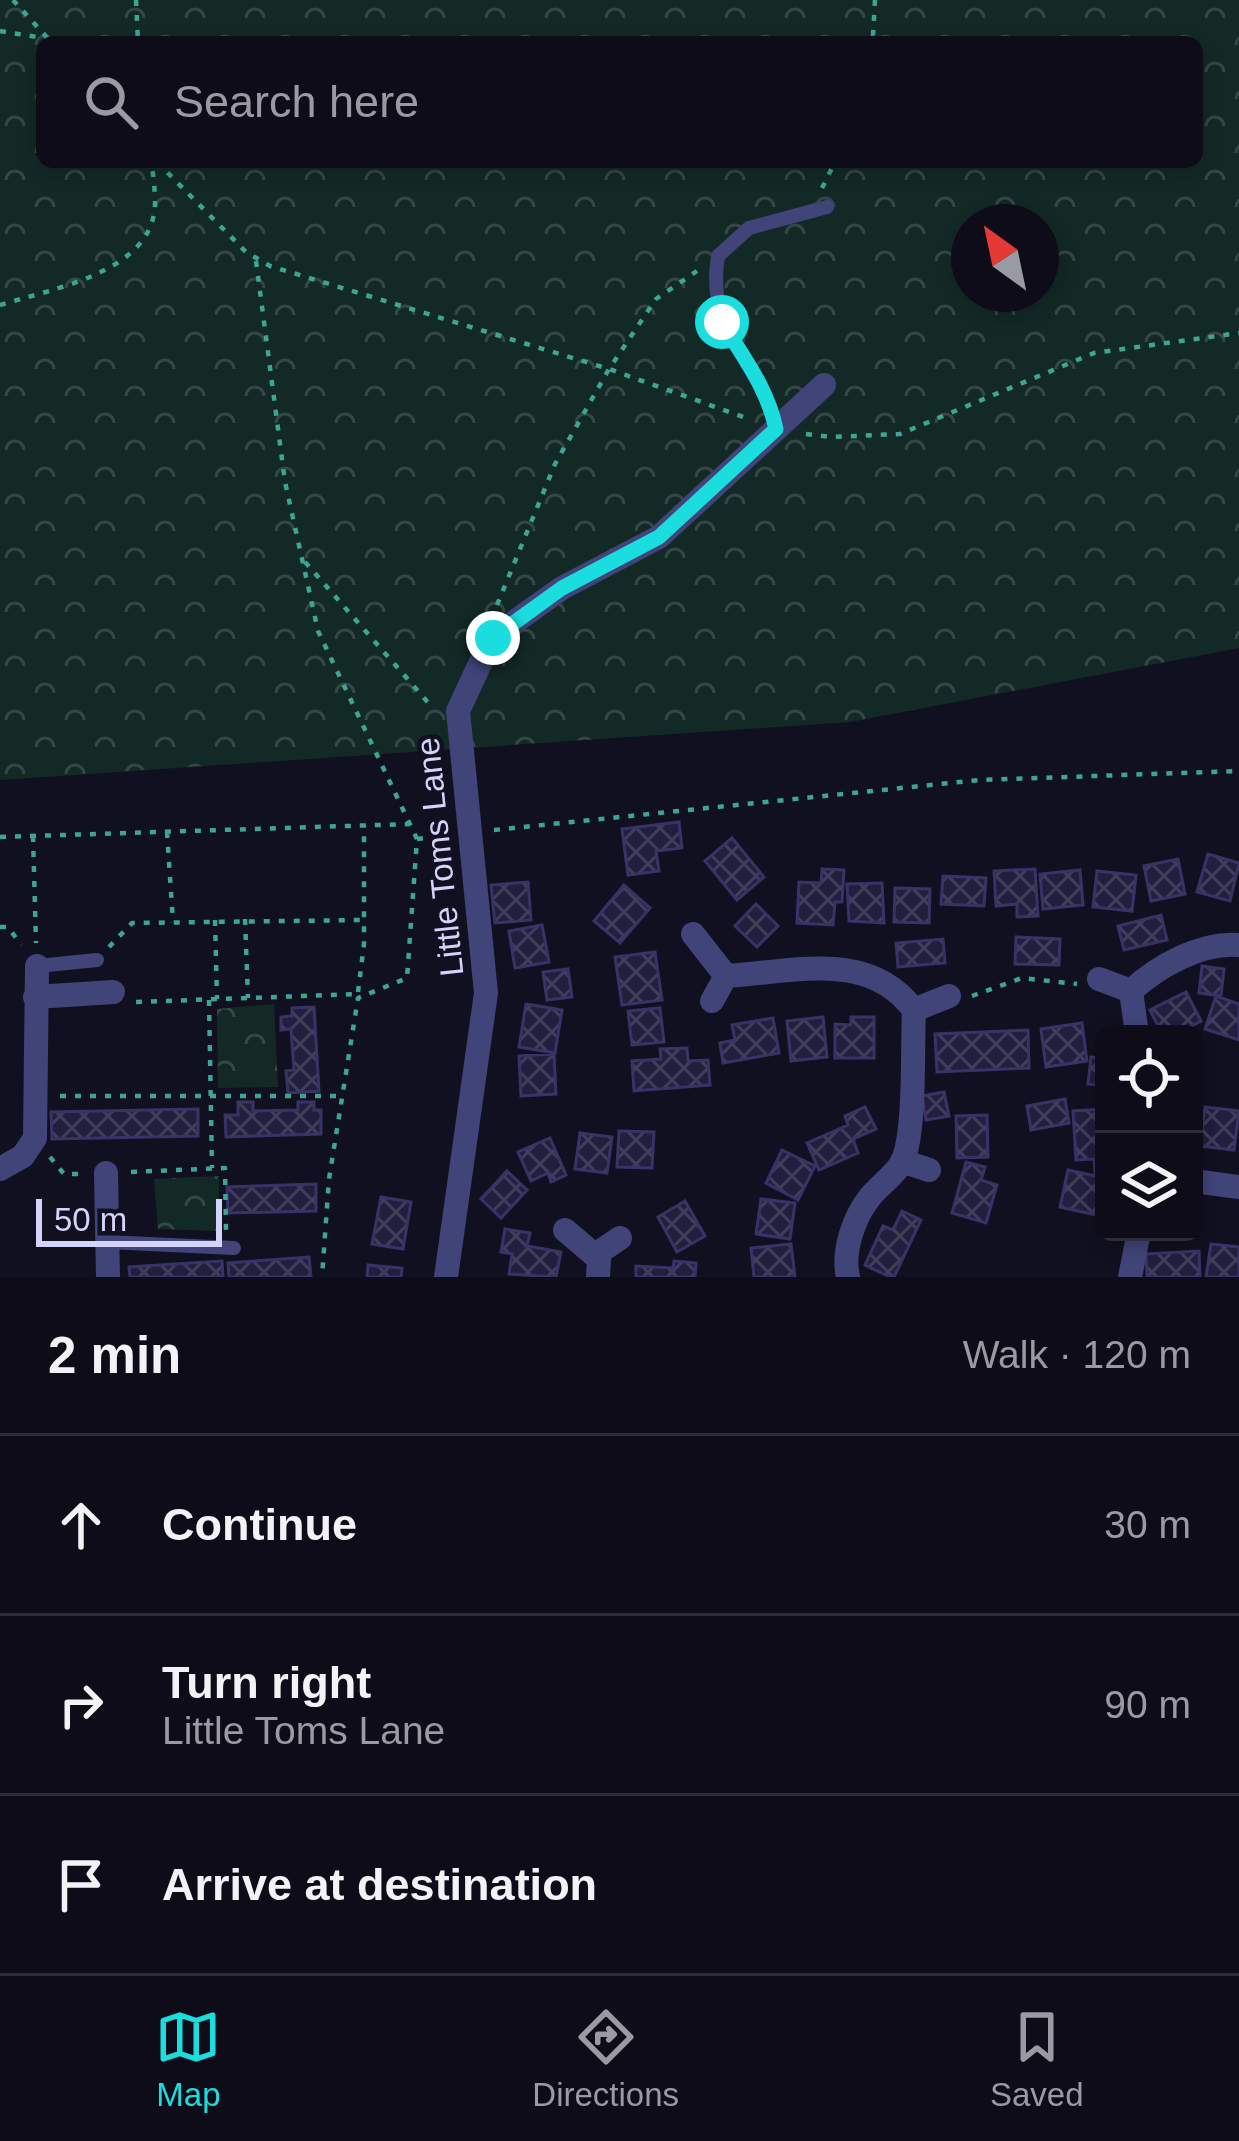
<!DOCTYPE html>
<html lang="en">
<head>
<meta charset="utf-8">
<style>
  :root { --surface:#0d0c18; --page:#161521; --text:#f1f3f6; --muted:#9a9ba2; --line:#2d2c37; --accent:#1bddde }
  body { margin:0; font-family:Arial,sans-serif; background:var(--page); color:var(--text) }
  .controls { position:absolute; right:36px; bottom:36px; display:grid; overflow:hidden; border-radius:18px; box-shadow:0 6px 18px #0003 }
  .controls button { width:108px; height:108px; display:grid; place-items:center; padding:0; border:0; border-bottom:3px solid var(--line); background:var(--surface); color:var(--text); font:60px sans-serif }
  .compass { position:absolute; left:951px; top:204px; width:108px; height:108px; border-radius:50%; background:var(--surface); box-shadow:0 6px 18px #0003; rotate:327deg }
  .scale { position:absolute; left:36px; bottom:30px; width:186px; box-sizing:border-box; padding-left:12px; border:6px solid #d4d3fa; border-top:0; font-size:33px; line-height:42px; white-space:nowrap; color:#d4d3fa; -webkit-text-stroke:9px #111020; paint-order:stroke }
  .stop { position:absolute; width:36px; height:36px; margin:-27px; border:9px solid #1bddde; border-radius:50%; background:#fff }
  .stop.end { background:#1bddde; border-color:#fff; box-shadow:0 3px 12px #0008 }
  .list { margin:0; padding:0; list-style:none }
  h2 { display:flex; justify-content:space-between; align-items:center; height:156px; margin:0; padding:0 48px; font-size:51px }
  h2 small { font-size:39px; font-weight:400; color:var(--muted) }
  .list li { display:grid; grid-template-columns:78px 1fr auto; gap:36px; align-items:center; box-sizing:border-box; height:180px; padding:0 48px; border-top:3px solid var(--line) }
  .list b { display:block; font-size:45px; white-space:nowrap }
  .list p { margin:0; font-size:39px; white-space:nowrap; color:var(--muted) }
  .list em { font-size:39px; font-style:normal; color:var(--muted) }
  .icon { flex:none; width:66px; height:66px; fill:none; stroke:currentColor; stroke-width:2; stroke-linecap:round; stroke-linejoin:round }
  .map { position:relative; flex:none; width:1239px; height:1277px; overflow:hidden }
  .search { position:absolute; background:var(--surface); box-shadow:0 6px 18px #0003; left:36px; right:36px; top:36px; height:132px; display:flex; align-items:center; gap:30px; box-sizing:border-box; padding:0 42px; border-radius:18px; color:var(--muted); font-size:45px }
  .sheet { height:696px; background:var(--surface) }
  nav { display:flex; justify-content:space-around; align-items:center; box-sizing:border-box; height:168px; border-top:3px solid var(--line); background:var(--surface); font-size:33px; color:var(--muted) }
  nav a { display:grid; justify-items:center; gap:6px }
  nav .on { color:var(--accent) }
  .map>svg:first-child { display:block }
  .forest { fill:url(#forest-crowns); fill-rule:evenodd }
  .building { fill:url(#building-cross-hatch); stroke:#383367; stroke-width:3 }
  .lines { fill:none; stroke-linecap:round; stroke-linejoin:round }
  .path { stroke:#3da594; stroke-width:4.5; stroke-dasharray:6 9; stroke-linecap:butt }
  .service { stroke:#404479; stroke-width:14 }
  .minor { stroke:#404479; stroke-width:24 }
  .route { stroke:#1bddde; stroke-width:15 }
  .labels { text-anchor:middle; stroke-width:9; stroke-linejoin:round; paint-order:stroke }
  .street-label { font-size:33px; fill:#d4d3fa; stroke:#111020 }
</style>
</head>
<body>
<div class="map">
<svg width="1239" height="1277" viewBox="0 0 1239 1277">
  <defs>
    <pattern id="forest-crowns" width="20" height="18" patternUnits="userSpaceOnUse" patternTransform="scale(3)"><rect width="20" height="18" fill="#132926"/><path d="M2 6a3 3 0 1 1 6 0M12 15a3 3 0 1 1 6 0" fill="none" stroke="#344746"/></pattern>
    <pattern id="building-cross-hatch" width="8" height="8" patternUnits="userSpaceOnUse" patternTransform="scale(3)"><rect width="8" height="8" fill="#211e3e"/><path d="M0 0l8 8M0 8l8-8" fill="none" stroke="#403e5b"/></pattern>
  </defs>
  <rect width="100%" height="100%" fill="#111020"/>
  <!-- forest -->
  <path class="forest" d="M0,0H1239V648L850,722L0,780ZM42,42H1197V162H42ZM969,222H1041V294H969Z
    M274,1004L278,1087L218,1088L217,1009Z
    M219,1176V1231L158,1229L154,1179Z"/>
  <!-- building -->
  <path class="building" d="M679,822L682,848L656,851L659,871L628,875L622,829Z
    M732,838L764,877L737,900L705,861Z
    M1208,854L1239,863L1230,901L1197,892Z
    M1178,859L1185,894L1151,901L1144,866Z
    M822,869L844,870L842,902H835L833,925L797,923L799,882L821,883Z
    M1035,869L1038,916L1017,917V904L996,906L994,871Z
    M1080,870L1083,905L1043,909L1040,874Z
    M1097,871L1136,875L1132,911L1093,907Z
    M943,876L986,878L984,906L941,904Z
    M528,882L531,920L495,923L491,885Z
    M882,883L884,923L849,921L847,884Z
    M624,885L650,908L620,943L594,921Z
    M895,888L930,889L929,923L894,922Z
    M756,904L778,926L757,947L735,926Z
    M1161,915L1167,940L1124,950L1118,926Z
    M542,925L549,962L515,968L509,931Z
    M1016,937L1060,939L1059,965L1015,964Z
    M943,939L945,963L898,967L896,943Z
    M655,952L662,1000L622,1005L615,957Z
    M1202,966L1224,969L1221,996L1199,993Z
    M568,969L572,997L547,1000L543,972Z
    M1186,992L1201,1021L1176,1034H1162L1150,1010Z
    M1216,996L1239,1004V1040L1205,1029Z
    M526,1004L562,1010L555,1053L519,1047Z
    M314,1007L319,1091L288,1093L286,1071L294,1070L291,1029L281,1030V1017L292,1016V1008Z
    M660,1008L664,1042L632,1045L628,1011Z
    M823,1017L827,1057L791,1061L787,1021Z
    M851,1017H874V1058H835V1024L851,1025Z
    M773,1018L779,1053L723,1063L720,1043L735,1040L732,1025Z
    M1082,1023L1087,1061L1046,1067L1041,1029Z
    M1028,1030L1029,1068L937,1072L935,1034Z
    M687,1048L688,1061L708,1060L710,1085L634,1091L632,1061L661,1059L660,1049Z
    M554,1054L556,1094L521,1096L519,1056Z
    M1091,1057L1104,1059V1086L1088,1084Z
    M944,1092L949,1116L926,1120L922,1096Z
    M1065,1099L1069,1123L1031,1130L1027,1106Z
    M238,1102H253V1111L298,1110V1102H314V1110H321V1134L226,1137L225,1115H238Z
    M865,1107L876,1129L853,1139L858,1153L819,1170L807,1143L848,1125L845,1116Z
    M1205,1107L1239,1111L1234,1150L1200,1146Z
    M198,1109V1136L52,1139L51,1112Z
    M1104,1109V1172L1095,1173L1094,1159L1076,1160L1073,1111Z
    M987,1115L988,1157L957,1158L956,1116Z
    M619,1131L654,1132L652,1168L617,1167Z
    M580,1133L612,1137L607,1173L575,1169Z
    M550,1138L566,1175L551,1182L548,1173L531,1181L518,1152Z
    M782,1150L815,1166L798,1200L766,1183Z
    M966,1162L985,1167L981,1180L997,1185L986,1223L952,1213Z
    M1068,1170L1104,1178L1096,1215L1060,1207Z
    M507,1171L527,1190L501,1218L481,1199Z
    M316,1184V1211L228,1213L227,1187Z
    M381,1197L411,1202L403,1249L372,1244Z
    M761,1199L795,1203L790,1239L756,1234Z
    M685,1201L705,1236L677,1252L658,1217Z
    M902,1211L921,1220L894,1277H890L865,1265L883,1226L893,1230Z
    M505,1229L530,1233L527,1246L561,1252L556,1277L509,1274L512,1254L501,1252Z
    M791,1244L795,1277H754L751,1248Z
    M1211,1244L1239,1247V1277H1206Z
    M1199,1251L1200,1277H1147L1146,1254Z
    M309,1257L311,1277H229L228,1263Z
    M222,1261L223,1277H130L129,1267Z
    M674,1261L696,1263L695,1277H636V1266L673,1268Z
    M368,1265L402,1268L401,1277H367Z"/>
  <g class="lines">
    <!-- path -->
    <path class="path" d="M13,0L51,42
      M136,0L138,42
      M875,0L873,35L878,42
      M0,31L49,39
      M157,162L246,252L270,266L609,369L749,419
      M822,188L835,162
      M256,261L285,482L318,631L417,839L407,978L358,998L329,1179L322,1277
      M0,305C54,288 157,272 155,200C154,186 155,174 149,162
      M806,434L832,437L900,434L1094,353L1239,333
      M305,562L432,707
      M497,605L555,464L609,369L656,299L697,271
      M494,830L979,780L1239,771
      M167,832L173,922
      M33,836L36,943
      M0,837L410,824
      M417,839L447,835
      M245,919L248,998
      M215,920L217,999
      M0,927H8L21,945
      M109,947L132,923L363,920
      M358,992L364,944V826
      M972,996L1022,978L1077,984
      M209,1000L212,1168
      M136,1002L358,994
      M60,1096H342
      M50,1157L64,1174H84
      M131,1172L225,1168L226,1231"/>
    <!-- service -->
    <path class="service" d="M776,429C760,358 705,335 718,256L749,228L827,207
      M37,966L97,960
      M107,1242L234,1248"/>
    <!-- minor -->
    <path class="minor" d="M693,934L726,976C794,972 869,949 914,1010C912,1046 916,1134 902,1162C895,1175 880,1185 870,1197C854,1217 842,1251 848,1277
      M1099,979L1131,991
      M35,997L113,992
      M712,1001L726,976
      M914,1010L949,996
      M1137,1034L1131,991C1158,966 1201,942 1239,945
      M902,1161L929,1170
      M0,1169L23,1156L35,1138L37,966
      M106,1173L108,1277
      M1194,1181L1239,1187
      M565,1230L599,1259L598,1277
      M595,1255L620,1238
      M446,1277L486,993L458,711L492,638L562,588L659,537L824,385
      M1130,1277L1139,1232"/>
  </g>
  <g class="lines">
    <!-- route -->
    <path class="route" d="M493,638L562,588L659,537L776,429C767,387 744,359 722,322"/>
  </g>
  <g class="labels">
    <!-- street labels -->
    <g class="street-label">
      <text transform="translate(439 857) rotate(-96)" y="12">Little Toms Lane</text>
    </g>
  </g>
</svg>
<div class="controls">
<button><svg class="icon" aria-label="locate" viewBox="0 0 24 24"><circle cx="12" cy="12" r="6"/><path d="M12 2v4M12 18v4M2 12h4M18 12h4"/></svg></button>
<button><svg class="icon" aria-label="layers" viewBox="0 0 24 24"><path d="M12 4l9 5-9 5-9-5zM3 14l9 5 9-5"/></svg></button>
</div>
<svg class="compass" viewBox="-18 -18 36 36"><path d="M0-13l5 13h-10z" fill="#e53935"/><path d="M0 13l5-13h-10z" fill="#9a9ba2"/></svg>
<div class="scale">50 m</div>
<div class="stop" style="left:722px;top:322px"></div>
<div class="stop end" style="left:493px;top:638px"></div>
<div class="search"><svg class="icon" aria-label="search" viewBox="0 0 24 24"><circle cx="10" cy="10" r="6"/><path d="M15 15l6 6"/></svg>Search here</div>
</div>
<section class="sheet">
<h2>2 min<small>Walk · 120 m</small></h2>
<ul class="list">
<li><svg class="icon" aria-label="ahead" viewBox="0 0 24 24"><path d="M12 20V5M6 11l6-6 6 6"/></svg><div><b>Continue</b></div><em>30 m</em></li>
<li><svg class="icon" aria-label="right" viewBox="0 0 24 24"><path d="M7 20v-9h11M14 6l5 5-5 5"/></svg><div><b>Turn right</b><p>Little Toms Lane</p></div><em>90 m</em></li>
<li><svg class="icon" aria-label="arrive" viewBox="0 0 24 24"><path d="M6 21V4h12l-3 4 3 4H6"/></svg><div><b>Arrive at destination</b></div></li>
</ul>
</section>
<nav>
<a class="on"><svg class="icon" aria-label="map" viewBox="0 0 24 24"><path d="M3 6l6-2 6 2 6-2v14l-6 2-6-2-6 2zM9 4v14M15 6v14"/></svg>Map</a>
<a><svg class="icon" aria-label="directions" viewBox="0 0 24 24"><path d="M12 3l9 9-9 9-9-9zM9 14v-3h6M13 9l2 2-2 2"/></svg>Directions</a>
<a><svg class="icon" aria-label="saved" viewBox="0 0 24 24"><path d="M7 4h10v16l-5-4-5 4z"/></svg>Saved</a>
</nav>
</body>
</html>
